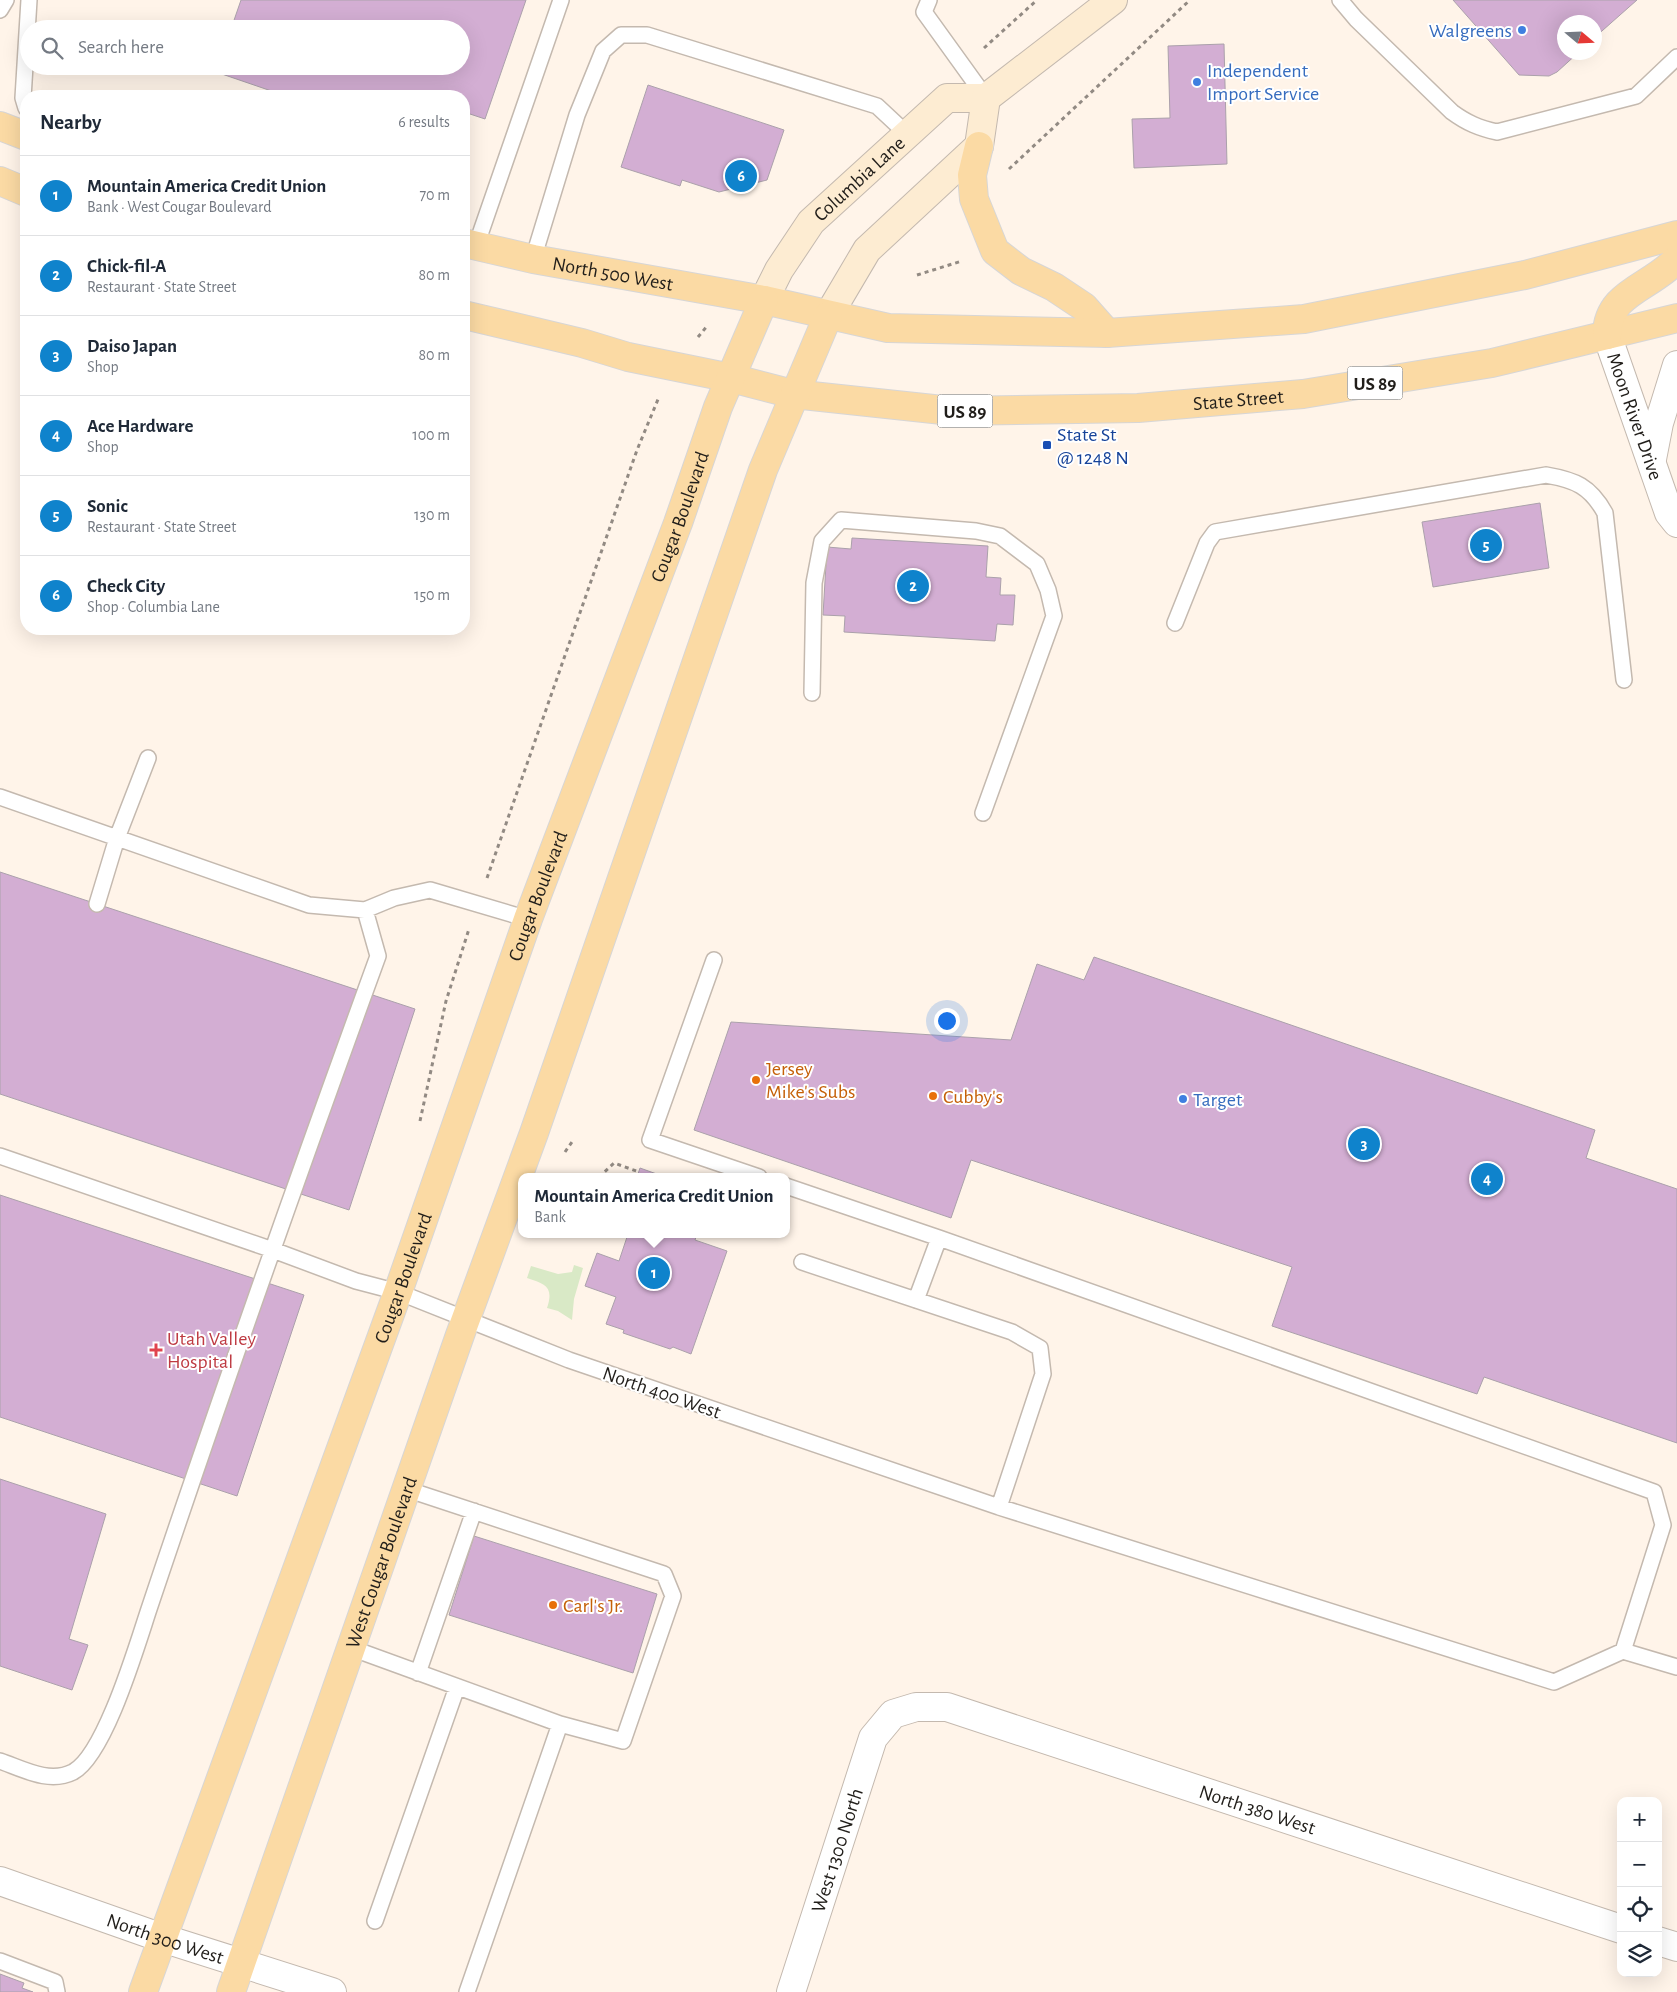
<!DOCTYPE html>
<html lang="en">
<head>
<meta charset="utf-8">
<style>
  :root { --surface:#fff; --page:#f2f2f3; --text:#1f2937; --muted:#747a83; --line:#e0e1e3; --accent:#0f83cc }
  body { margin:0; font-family:"Alegreya Sans",sans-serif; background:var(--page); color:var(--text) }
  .controls { position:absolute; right:15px; bottom:15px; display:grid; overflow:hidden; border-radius:10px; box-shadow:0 5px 20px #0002 }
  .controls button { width:45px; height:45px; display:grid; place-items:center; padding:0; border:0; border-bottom:1px solid var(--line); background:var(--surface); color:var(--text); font:25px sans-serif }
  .compass { position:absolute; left:1557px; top:15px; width:45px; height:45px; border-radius:50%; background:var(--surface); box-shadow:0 5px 20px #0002; rotate:109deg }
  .you { position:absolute; left:946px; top:1020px; width:18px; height:18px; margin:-12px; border:4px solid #fff; border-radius:50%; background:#1a73e8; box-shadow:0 0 0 8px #1a73e833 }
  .badge { display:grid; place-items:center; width:32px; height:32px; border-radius:50%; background:var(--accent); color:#fff; font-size:16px; font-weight:700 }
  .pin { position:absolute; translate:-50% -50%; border:2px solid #fff; box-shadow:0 1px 5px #0006 }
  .popup { position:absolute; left:518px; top:1173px; width:272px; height:65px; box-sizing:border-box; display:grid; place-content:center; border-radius:10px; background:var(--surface); filter:drop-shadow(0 1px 4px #0005); font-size:16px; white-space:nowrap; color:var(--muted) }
  .popup b { font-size:19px; color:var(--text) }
  .popup::after { content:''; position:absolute; left:50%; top:100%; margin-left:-10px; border:10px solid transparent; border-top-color:var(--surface) }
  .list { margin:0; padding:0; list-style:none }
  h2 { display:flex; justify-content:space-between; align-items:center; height:65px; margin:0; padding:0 20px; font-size:21px }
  h2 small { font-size:16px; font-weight:400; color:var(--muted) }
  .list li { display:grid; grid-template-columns:32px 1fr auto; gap:15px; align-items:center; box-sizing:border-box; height:80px; padding:0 20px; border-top:1px solid var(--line) }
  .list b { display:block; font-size:19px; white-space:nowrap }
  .list p { margin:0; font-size:16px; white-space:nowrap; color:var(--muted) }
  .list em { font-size:16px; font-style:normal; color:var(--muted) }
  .icon { flex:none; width:28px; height:28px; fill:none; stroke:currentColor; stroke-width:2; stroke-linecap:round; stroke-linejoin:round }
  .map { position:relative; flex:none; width:1677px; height:1992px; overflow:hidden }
  .search { position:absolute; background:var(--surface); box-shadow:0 5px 20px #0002; left:20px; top:20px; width:450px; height:55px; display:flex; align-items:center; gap:12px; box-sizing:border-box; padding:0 18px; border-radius:28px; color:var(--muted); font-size:19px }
  .panel { position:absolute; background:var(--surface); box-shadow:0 5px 20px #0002; left:20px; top:90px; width:450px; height:545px; border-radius:20px }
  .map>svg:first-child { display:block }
  .green { fill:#d9e9c6 }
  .building { fill:#d3aed3; stroke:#aba1ab }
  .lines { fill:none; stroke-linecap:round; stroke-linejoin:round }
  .service-casing { stroke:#c4b9af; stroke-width:18 }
  .minor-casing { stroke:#c4b9af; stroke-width:30 }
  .tertiary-casing { stroke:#c4b9af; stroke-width:30 }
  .secondary-casing { stroke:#c4b9af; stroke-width:30 }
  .primary-casing { stroke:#d7d6d6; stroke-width:30 }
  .path { stroke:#928a83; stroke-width:3; stroke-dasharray:4 4; stroke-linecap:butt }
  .service { stroke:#fff; stroke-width:15 }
  .minor { stroke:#fff; stroke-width:28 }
  .tertiary { stroke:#fff; stroke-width:28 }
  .secondary { stroke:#fdecd2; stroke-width:28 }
  .primary { stroke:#fbdaa4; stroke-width:28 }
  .shop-dot { fill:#3f7fe0; stroke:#fff; stroke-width:2 }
  .transit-dot { fill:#1a4fb4; stroke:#fff; stroke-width:2 }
  .food-dot { fill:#e8710a; stroke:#fff; stroke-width:2 }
  .health-dot { fill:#e0444e; stroke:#fff; stroke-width:2 }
  .labels { text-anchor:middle; stroke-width:4; stroke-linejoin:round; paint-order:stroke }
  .shield { fill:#fff; stroke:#64625f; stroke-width:1 }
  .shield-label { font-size:19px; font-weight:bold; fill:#211e1a }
  .shop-label { font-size:20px; fill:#366cbe; stroke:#fff; text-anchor:start }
  .street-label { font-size:20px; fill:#211e1a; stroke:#fff }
  .transit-label { font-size:20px; fill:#164399; stroke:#fff; text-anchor:start }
  .food-label { font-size:20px; fill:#c56008; stroke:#fff; text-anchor:start }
  .health-label { font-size:20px; fill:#be3a42; stroke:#fff; text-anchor:start }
</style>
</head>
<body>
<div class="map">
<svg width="1677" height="1992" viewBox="0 0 1677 1992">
  <rect width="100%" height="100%" fill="#fff4e9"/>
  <!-- green -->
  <path class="green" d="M574,1265L583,1268L574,1299L572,1320L558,1311L547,1308C554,1287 546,1284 527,1278L531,1266L558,1274L572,1272Z"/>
  <!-- building -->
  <path class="building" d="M241,0H526L485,119L464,112V96H417L403,92L401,96H286L216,72L218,66H461V29H231Z
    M1453,0H1637L1594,38V22H1564V52H1579L1557,72L1549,76L1519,75Z
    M1224,44L1227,164L1134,168L1132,119L1170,118L1168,46Z
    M648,85L784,130L767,180L719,192L682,180L680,186L621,167Z
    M1540,503L1549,568L1433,587L1422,522Z
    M852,538L988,546L986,577L1001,578L1000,595H1015L1013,625L997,624L995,641L844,632L845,616L823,615L827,547L851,549Z
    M0,872L415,1009L349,1210L0,1094Z
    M1094,957L1595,1130L1586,1158L1677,1189V1443L1484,1377L1477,1394L1272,1326L1292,1267L971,1160L951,1218L694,1130L731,1022L1011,1040L1037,964L1084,980Z
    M640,1168L665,1177H637Z
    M0,1195L304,1295L237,1496L0,1417Z
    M628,1234H697L695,1240L727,1251L691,1354L673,1347L670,1349L623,1333L624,1330L606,1324L616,1297L585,1286L597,1253L619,1261Z
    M0,1479L106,1514L69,1639L88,1645L72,1690L0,1666Z
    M474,1536L657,1594L633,1673L449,1615Z
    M0,1974L24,1983L22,1988L33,1992H0Z"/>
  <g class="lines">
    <defs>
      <path id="service" d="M929,0L924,12L986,98
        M1340,0L1356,19L1452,112C1467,123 1479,128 1497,132L1636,96L1677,57
        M0,10L6,0
        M26,108L23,98L29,0
        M476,246L561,0
        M533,259L577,115L603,51L621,35H647L877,106L907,134
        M1175,623L1207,543L1215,532L1546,475C1575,480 1590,486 1605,513L1624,680
        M812,693L814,583L822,541L841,520L976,531L1000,536L1037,564L1048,590L1054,616L983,813
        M0,797L309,905L365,910
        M97,904L117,838L148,758
        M714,960L650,1140L759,1177
        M0,1156L273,1250L356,1281L398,1292L569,1360L999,1507L1554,1682L1623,1651L1677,1667
        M786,1186L939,1238L1654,1492L1663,1525L1623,1651
        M802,1262L1012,1332L1040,1348L1043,1374L999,1507
        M916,1300L939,1238
        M406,1489L664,1574L673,1596L623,1741L560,1724
        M351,1648L560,1724L467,1992
        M418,1673L474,1511
        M0,1761C23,1769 49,1784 73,1772C105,1755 137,1645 149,1609C222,1391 299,1173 378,956L365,910L394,898L430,890L528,919
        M375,1921L457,1687
        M0,1961L55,1982L57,1992"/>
      <g id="minor">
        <path d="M1658,1941L1677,1947"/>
        <path id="s1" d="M791,1992L873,1738L893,1714L916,1707H947L1621,1929"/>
      </g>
      <g id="tertiary">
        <path id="s2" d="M1607,335L1669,513L1677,523"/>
        <path d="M1652,459L1659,423L1677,365"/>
        <path id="s3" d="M0,1881L162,1938L332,1992"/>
      </g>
      <g id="secondary">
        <path id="s4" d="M764,300L779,270L811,222L947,98H986L1113,0"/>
        <path d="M828,316L867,250L979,146L986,98"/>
      </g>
      <g id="primary">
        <path d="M0,126L26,136"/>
        <path d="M979,146L972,175L974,199L995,251L1021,271L1054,287L1084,307L1107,333"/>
        <path d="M0,181L26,192"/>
        <path id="s5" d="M464,243L533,259L764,300L888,328L1107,333L1304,319L1525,275L1677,235"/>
        <path id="s6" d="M464,315L582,343L628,357L731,378L793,394L952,411L1138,408L1303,394L1492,363L1677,318"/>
        <path d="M1607,335C1607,292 1651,288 1677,259"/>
        <path id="s7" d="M143,1992L398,1292L528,919L678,523L718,407L764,300"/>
        <path id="s8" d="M231,1992L460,1335L534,1133L763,470L828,316"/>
      </g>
    </defs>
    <!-- service casing -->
    <use href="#service" class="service-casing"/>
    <!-- minor casing -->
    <use href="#minor" class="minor-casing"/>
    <!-- tertiary casing -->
    <use href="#tertiary" class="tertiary-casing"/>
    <!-- secondary casing -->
    <use href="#secondary" class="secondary-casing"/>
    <!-- primary casing -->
    <use href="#primary" class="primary-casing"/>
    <!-- path -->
    <path class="path" d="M984,48L1037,0
      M1009,169L1190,0
      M917,275L962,261
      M698,337L708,325
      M487,878L637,450L659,397
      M420,1121L446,1001L469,929
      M565,1152L572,1142
      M599,1177L614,1163L639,1172"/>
    <!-- service -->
    <use href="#service" class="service"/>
    <!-- minor -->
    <use href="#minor" class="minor"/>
    <!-- tertiary -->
    <use href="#tertiary" class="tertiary"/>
    <!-- secondary -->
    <use href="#secondary" class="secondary"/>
    <!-- primary -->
    <use href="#primary" class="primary"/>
  </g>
  <!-- markers -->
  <g class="shop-dot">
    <circle cx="1522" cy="30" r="5"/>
    <circle cx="1197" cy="82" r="5"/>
    <circle cx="1183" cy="1099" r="5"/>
  </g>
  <rect class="transit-dot" x="1042" y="440" width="10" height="10" rx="2.5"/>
  <g class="food-dot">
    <circle cx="756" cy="1080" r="5"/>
    <circle cx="933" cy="1096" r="5"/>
    <circle cx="553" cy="1605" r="5"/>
  </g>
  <path class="health-dot" d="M153.5 1342.5h5v5h5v5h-5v5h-5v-5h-5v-5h5z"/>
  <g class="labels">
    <!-- shield labels -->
    <g class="shield">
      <rect x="1347.5" y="366.5" width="55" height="33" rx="4"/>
      <rect x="937.5" y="394.5" width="55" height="33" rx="4"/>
    </g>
    <g class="shield-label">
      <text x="1375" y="390">US 89</text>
      <text x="965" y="418">US 89</text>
    </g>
    <!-- shop labels -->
    <g class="shop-label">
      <text x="1512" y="37" text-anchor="end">Walgreens</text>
      <text x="1207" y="77">Independent<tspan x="1207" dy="23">Import Service</tspan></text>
      <text x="1193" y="1106">Target</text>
    </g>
    <!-- street labels -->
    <g class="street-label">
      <text dy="7" stroke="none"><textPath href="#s4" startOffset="156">Columbia Lane</textPath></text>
      <text dy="7" stroke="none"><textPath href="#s5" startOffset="152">North 500 West</textPath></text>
      <text dy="7" stroke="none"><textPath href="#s6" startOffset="785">State Street</textPath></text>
      <text dy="7" stroke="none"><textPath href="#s2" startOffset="86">Moon River Drive</textPath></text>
      <text dy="7" stroke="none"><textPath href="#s7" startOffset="1570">Cougar Boulevard</textPath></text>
      <text dy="7" stroke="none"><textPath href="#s7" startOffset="1165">Cougar Boulevard</textPath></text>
      <text dy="7" stroke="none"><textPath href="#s7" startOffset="760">Cougar Boulevard</textPath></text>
      <text transform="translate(662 1392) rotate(19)" y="7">North 400 West</text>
      <text dy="7" stroke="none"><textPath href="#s8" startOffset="455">West Cougar Boulevard</textPath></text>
      <text dy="7" stroke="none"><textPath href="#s1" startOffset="680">North 380 West</textPath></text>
      <text dy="7" stroke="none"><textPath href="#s1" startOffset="149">West 1300 North</textPath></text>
      <text dy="7" stroke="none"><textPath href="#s3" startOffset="175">North 300 West</textPath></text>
    </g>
    <!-- transit labels -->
    <g class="transit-label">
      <text x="1057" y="441">State St<tspan x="1057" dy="23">@ 1248 N</tspan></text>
    </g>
    <!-- food labels -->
    <g class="food-label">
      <text x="766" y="1075">Jersey<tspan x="766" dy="23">Mike's Subs</tspan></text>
      <text x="943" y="1103">Cubby's</text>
      <text x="563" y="1612">Carl's Jr.</text>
    </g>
    <!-- health labels -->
    <g class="health-label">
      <text x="167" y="1345">Utah Valley<tspan x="167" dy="23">Hospital</tspan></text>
    </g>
  </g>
</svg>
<div class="controls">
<button>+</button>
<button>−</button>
<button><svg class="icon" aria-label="locate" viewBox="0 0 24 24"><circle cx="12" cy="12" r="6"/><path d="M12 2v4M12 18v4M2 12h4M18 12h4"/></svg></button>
<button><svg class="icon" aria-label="layers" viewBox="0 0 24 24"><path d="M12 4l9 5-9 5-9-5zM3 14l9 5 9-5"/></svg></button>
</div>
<svg class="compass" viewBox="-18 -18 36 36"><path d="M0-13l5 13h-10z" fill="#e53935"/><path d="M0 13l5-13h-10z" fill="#747a83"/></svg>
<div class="you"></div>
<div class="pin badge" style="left:654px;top:1273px">1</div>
<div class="popup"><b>Mountain America Credit Union</b>Bank</div>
<div class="pin badge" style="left:913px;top:586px">2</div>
<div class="pin badge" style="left:1364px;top:1144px">3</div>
<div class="pin badge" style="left:1487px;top:1179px">4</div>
<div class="pin badge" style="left:1486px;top:545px">5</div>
<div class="pin badge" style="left:741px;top:176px">6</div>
<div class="search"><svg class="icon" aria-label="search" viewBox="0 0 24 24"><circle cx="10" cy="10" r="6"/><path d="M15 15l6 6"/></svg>Search here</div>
<section class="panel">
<h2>Nearby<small>6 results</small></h2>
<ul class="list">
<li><span class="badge">1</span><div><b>Mountain America Credit Union</b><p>Bank · West Cougar Boulevard</p></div><em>70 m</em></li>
<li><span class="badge">2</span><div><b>Chick-fil-A</b><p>Restaurant · State Street</p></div><em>80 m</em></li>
<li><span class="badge">3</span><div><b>Daiso Japan</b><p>Shop</p></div><em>80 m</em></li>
<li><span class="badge">4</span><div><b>Ace Hardware</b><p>Shop</p></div><em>100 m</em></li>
<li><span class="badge">5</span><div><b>Sonic</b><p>Restaurant · State Street</p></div><em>130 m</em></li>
<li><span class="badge">6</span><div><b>Check City</b><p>Shop · Columbia Lane</p></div><em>150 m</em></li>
</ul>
</section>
</div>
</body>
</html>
